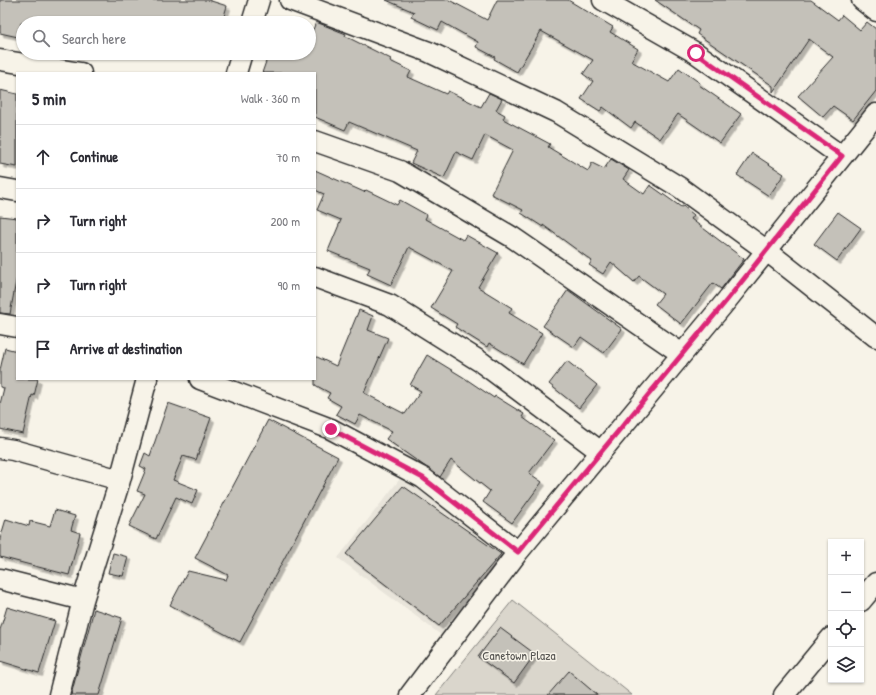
<!DOCTYPE html>
<html lang="en">
<head>
<meta charset="utf-8">
<style>
  :root { --surface:#fff; --page:#f7f7f7; --text:#2b2b33; --muted:#7c7c81; --line:#e1e1e2 }
  body { margin:0; font-family:"Patrick Hand",sans-serif; background:var(--page); color:var(--text) }
  .controls { position:absolute; right:12px; bottom:12px; display:grid; overflow:hidden; border-radius:0px; box-shadow:0 1px 3px #0004 }
  .controls button { width:36px; height:36px; display:grid; place-items:center; padding:0; border:0; border-bottom:1px solid var(--line); background:var(--surface); color:var(--text); font:20px sans-serif }
  .stop { position:absolute; width:12px; height:12px; margin:-9px; border:3px solid #db2777; border-radius:50%; background:#fff }
  .stop.end { background:#db2777; border-color:#fff; box-shadow:0 1px 4px #0008 }
  .list { margin:0; padding:0; list-style:none }
  h2 { display:flex; justify-content:space-between; align-items:center; height:52px; margin:0; padding:0 16px; font-size:17px }
  h2 small { font-size:13px; font-weight:400; color:var(--muted) }
  .list li { display:grid; grid-template-columns:26px 1fr auto; gap:12px; align-items:center; box-sizing:border-box; height:64px; padding:0 16px; border-top:1px solid var(--line) }
  .list b { display:block; font-size:15px; white-space:nowrap }
  .list em { font-size:13px; font-style:normal; color:var(--muted) }
  .icon { flex:none; width:22px; height:22px; fill:none; stroke:currentColor; stroke-width:2; stroke-linecap:round; stroke-linejoin:round }
  .map { position:relative; flex:none; width:876px; height:695px; overflow:hidden }
  .search { position:absolute; background:var(--surface); box-shadow:0 1px 3px #0004; left:16px; top:16px; width:300px; height:44px; display:flex; align-items:center; gap:10px; box-sizing:border-box; padding:0 14px; border-radius:22px; color:var(--muted); font-size:15px }
  .panel { position:absolute; background:var(--surface); box-shadow:0 1px 3px #0004; left:16px; top:72px; width:300px; height:308px; border-radius:0px }
  .map>svg:first-child { display:block }
  .built { fill:#e8e4da }
  .green { fill:#dad6cc; stroke:#82807c }
  .building { fill:#c4c1b9; stroke:#2b2b2b; filter:url(#shadow) }
  .lines { fill:none; stroke-linecap:round; stroke-linejoin:round }
  .minor-casing { stroke:#2b2b2b; stroke-width:23 }
  .minor { stroke:#f7f3e8; stroke-width:20 }
  .route { stroke:#db2777; stroke-width:5 }
  .labels { text-anchor:middle; stroke-width:3; stroke-linejoin:round; paint-order:stroke }
  .park-label { font-size:13px; fill:#575653; stroke:#f7f3e8 }
</style>
</head>
<body>
<div class="map">
<svg width="876" height="695" viewBox="0 0 876 695">
  <defs>
    <filter id="shadow"><feDropShadow dx="3.5" dy="3.5" stdDeviation="0" flood-color="#0004"/></filter>
  </defs>
  <rect width="100%" height="100%" fill="#f7f3e8"/>
  <filter id="ink" filterUnits="userSpaceOnUse"><feTurbulence type="fractalNoise" baseFrequency=".025" numOctaves="2"/><feDisplacementMap in="SourceGraphic" scale="8" xChannelSelector="R" yChannelSelector="G"/><feConvolveMatrix kernelMatrix="1 2 1 2 8 2 1 2 1" color-interpolation-filters="sRGB"/></filter>
  <g filter="url(#ink)">
    <!-- built -->
    <path class="built" d="M403,475L506,551L441,635L338,558Z"/>
    <!-- green -->
    <path class="green" d="M513,600L632,695H436Z"/>
    <!-- building -->
    <path class="building" d="M0,0H208L227,6L222,23H21L18,37L0,33Z
      M386,0H449L487,20L497,0H568L613,27L610,32L638,49L631,61L669,82L679,68L700,83L699,85L741,114L720,143L678,114L660,139L635,122L631,128L603,107L600,111L581,99L593,81L583,74L593,60L541,31L517,72L494,59L495,57L476,47L478,42L442,22L438,30L411,17L414,12Z
      M655,0H811L838,20L842,15L860,30L867,22L876,29V91L853,120L833,106L823,117L798,96L833,57L809,39L773,92V86L697,34L699,30Z
      M316,22L346,34L345,36L391,59L390,61L411,71L408,77L446,94L448,91L481,107L489,93L502,99L496,110L505,115L503,119L550,144L548,147L588,171L592,163L604,169L611,159L629,170L623,179L644,194L650,185L681,207L683,206L694,215L691,219L744,259L721,289L713,283L681,324L655,304L663,294L639,276L634,282L611,262L603,274L589,265L592,261L543,225V227L521,213L523,210L491,194L513,150L485,135L473,160L456,152L444,178L411,163L417,151L349,122L345,130L315,117V73H262L269,53H309V40Z
      M0,90L17,94V167L0,164Z
      M752,153L784,174L769,196L737,175Z
      M315,170L364,192L366,190L397,205L400,200L427,215L425,219L463,240L466,235L498,253L478,287L512,308L509,313L542,333L523,364L489,343L487,347L455,327L457,324L431,308L453,271L409,247L391,285L367,274L370,268L328,251L341,220L317,210L324,194L315,190Z
      M838,212L861,228L837,261L814,244Z
      M0,216L17,218V276L10,314L0,313Z
      M568,290L622,329L604,353L581,337L574,347L543,326Z
      M359,310L373,316L368,330L388,338L364,393L405,414L421,391L410,385L427,355L463,377L494,398L495,396L524,414L522,417L554,440L529,473L542,482L512,523L483,502L490,491L451,460L440,477L386,439L392,431L360,415L355,424L336,414L341,406L327,398L330,393L315,385V356L336,366Z
      M5,348L17,351V379H38L34,396L32,395L23,434L0,429V404L4,388L0,387V370Z
      M567,361L597,385L579,408L549,384Z
      M168,403L211,418L196,460L183,456L173,480L198,490L192,504L176,497L156,539L129,526L145,494L137,491L146,469L140,466L145,453L150,456Z
      M268,420L338,457L240,642L170,605L188,571L226,580L228,575L195,558Z
      M403,486L501,554L439,626L346,554Z
      M55,510L75,516L71,530L80,533L69,575L0,557V539L6,519L29,526L30,521L50,526Z
      M113,553L128,557L123,576L108,573Z
      M7,607L55,621L39,673L0,661V630Z
      M94,609L122,618L99,695H71Z
      M500,628L535,654L514,683L478,657Z
      M569,671L597,695H548Z"/>
    <g class="lines">
      <defs>
        <path id="minor" d="M290,0L429,52L556,112L679,187L767,251L876,337
          M603,0L696,53L841,156
          M862,0L876,11
          M252,23L259,0
          M0,60L81,73
          M236,73L242,53
          M315,141L400,171L512,237L682,354
          M0,188L17,191
          M315,277L390,305L481,362L601,452
          M0,324L17,327
          M200,379L331,429L423,478L518,552
          M0,448L13,450L120,480
          M0,579L83,600
          M861,601L876,583
          M59,695L83,600L120,480L147,379
          M410,695L518,552L727,300L876,114
          M784,695L831,638"/>
      </defs>
      <!-- minor casing -->
      <use href="#minor" class="minor-casing"/>
      <!-- minor -->
      <use href="#minor" class="minor"/>
    </g>
  </g>
  <g class="lines" filter="url(#ink)">
    <!-- route -->
    <path class="route" d="M331,429L423,478L518,552L727,300L842,156L696,53"/>
  </g>
  <g class="labels">
    <!-- park labels -->
    <g class="park-label">
      <text x="519" y="660">Canetown Plaza</text>
    </g>
  </g>
</svg>
<div class="controls">
<button>+</button>
<button>−</button>
<button><svg class="icon" aria-label="locate" viewBox="0 0 24 24"><circle cx="12" cy="12" r="6"/><path d="M12 2v4M12 18v4M2 12h4M18 12h4"/></svg></button>
<button><svg class="icon" aria-label="layers" viewBox="0 0 24 24"><path d="M12 4l9 5-9 5-9-5zM3 14l9 5 9-5"/></svg></button>
</div>
<div class="stop" style="left:696px;top:53px"></div>
<div class="stop end" style="left:331px;top:429px"></div>
<div class="search"><svg class="icon" aria-label="search" viewBox="0 0 24 24"><circle cx="10" cy="10" r="6"/><path d="M15 15l6 6"/></svg>Search here</div>
<section class="panel">
<h2>5 min<small>Walk · 360 m</small></h2>
<ul class="list">
<li><svg class="icon" aria-label="ahead" viewBox="0 0 24 24"><path d="M12 20V5M6 11l6-6 6 6"/></svg><div><b>Continue</b></div><em>70 m</em></li>
<li><svg class="icon" aria-label="right" viewBox="0 0 24 24"><path d="M7 20v-9h11M14 6l5 5-5 5"/></svg><div><b>Turn right</b></div><em>200 m</em></li>
<li><svg class="icon" aria-label="right" viewBox="0 0 24 24"><path d="M7 20v-9h11M14 6l5 5-5 5"/></svg><div><b>Turn right</b></div><em>90 m</em></li>
<li><svg class="icon" aria-label="arrive" viewBox="0 0 24 24"><path d="M6 21V4h12l-3 4 3 4H6"/></svg><div><b>Arrive at destination</b></div></li>
</ul>
</section>
</div>
</body>
</html>
